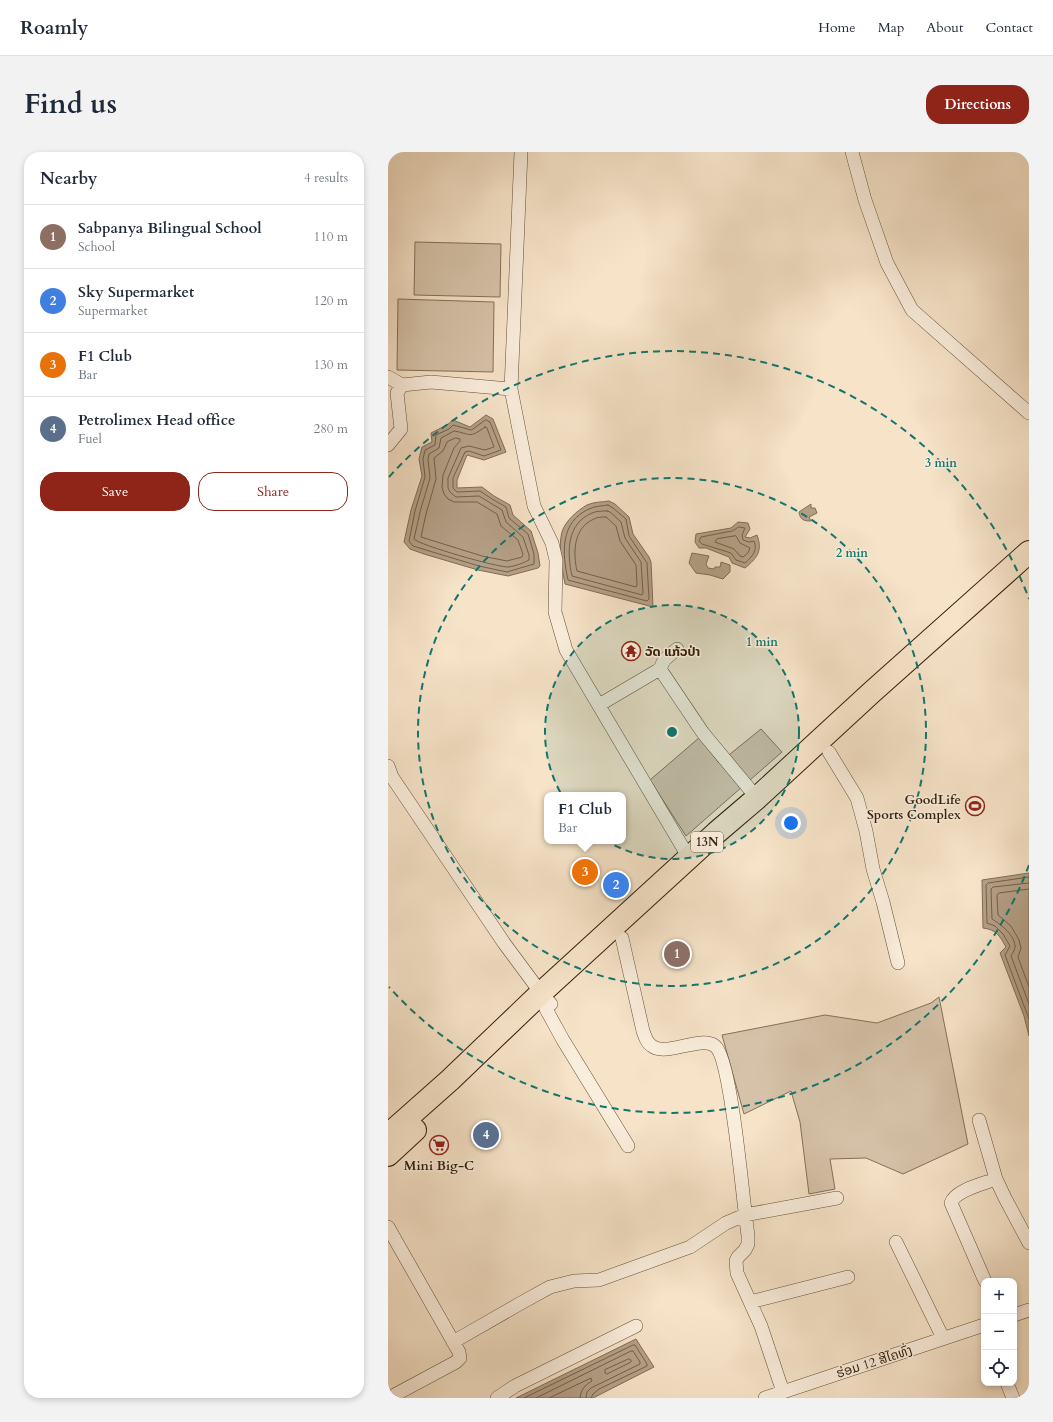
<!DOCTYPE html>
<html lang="en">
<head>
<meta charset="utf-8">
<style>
  :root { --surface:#fff; --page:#f2f2f3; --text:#1f2937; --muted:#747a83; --line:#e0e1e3; --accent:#8f2418 }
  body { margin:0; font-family:Cardo,"Noto Sans Lao",serif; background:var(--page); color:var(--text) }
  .controls { position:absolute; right:12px; bottom:12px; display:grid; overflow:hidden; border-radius:8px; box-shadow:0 2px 6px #0003 }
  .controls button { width:36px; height:36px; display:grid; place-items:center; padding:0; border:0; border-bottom:1px solid var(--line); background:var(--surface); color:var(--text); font:20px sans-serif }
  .you { position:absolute; left:403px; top:671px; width:14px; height:14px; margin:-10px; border:3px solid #fff; border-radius:50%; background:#1a73e8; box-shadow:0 0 0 6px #1a73e833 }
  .badge { display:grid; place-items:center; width:26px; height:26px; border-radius:50%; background:var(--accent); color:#fff; font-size:13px; font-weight:700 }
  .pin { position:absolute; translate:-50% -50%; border:2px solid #fff; box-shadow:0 1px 4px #0006 }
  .popup { position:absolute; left:156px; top:640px; width:82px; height:52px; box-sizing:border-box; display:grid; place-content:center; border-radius:8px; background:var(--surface); filter:drop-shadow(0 1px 3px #0005); font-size:13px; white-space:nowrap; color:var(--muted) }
  .popup b { font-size:15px; color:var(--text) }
  .popup::after { content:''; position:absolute; left:50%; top:100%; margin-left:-8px; border:8px solid transparent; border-top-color:var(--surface) }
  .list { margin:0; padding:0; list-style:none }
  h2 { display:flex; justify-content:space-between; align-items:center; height:52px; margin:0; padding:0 16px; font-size:17px }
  h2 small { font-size:13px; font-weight:400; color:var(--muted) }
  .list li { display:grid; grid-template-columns:26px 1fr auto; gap:12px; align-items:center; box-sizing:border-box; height:64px; padding:0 16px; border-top:1px solid var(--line) }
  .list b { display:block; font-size:15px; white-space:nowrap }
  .list p { margin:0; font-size:13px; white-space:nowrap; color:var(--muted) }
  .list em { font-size:13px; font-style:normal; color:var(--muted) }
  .actions { display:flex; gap:8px; padding:12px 16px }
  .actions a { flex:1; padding:9px 0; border:1px solid var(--accent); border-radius:16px; text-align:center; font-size:14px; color:var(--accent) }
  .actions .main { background:var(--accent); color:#fff }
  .icon { flex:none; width:22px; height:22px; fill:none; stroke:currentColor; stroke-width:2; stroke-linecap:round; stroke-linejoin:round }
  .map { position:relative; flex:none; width:641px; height:1246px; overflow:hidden; border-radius:16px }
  header { display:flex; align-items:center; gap:24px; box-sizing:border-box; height:56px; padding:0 20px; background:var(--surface); border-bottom:1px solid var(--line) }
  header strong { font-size:19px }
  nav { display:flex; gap:22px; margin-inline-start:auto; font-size:14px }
  .intro { display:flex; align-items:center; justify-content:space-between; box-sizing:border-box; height:96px; padding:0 24px }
  h1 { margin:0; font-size:28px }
  .button { padding:10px 18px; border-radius:16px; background:var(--accent); color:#fff; font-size:14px; font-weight:700 }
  main { display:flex; gap:24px; padding:0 24px }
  aside { flex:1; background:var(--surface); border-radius:16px; box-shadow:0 2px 6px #0003 }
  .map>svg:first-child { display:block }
  .green { fill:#d5c2a8; stroke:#847059 }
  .water { fill:#b4a087; stroke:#806c55 }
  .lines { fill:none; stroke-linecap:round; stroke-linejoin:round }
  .shore { stroke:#745f48; stroke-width:1 }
  .street-casing { stroke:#644f3a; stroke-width:14 }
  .highway-casing { stroke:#331e0a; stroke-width:24 }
  .street { stroke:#f9eddb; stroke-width:13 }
  .highway { stroke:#f6e3c8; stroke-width:22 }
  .ring { fill:none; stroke:#0f766e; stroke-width:2; stroke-dasharray:7 5 }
  .labels { text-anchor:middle; stroke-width:3; stroke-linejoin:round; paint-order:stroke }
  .shield { fill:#f9eddb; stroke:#6e5c49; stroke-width:1 }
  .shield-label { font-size:12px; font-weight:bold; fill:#331e0a }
  .poi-label { font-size:13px; font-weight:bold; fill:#331e0a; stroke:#f9eddb; text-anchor:start }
  .street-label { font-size:13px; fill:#331e0a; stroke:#f9eddb }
  .centre { fill:#0f766e; stroke:#f9eddb; stroke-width:2 }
  .ring-label { font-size:12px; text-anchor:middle; font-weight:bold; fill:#0f766e; stroke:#f9eddb; stroke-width:3; stroke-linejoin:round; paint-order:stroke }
</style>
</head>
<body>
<header>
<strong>Roamly</strong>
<nav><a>Home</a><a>Map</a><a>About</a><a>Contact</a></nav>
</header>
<div class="intro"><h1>Find us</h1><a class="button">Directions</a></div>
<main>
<aside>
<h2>Nearby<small>4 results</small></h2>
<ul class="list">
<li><span class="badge" style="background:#8d6e63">1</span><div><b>Sabpanya Bilingual School</b><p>School</p></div><em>110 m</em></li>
<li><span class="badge" style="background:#3f7fe0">2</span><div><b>Sky Supermarket</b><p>Supermarket</p></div><em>120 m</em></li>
<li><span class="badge" style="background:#e8710a">3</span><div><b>F1 Club</b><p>Bar</p></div><em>130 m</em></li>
<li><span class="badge" style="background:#5c6f8a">4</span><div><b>Petrolimex Head office</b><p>Fuel</p></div><em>280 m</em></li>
</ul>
<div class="actions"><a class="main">Save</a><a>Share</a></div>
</aside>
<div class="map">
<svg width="641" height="1246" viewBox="0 0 641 1246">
  <rect width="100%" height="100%" fill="#f6e3c8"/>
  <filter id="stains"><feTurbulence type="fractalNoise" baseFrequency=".005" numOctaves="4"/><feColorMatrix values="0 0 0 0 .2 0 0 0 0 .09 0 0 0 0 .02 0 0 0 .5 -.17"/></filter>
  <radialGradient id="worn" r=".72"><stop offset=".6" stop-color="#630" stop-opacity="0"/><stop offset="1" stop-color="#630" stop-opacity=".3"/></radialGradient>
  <!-- green -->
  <path class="green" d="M27,90L113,92L112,145L26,143Z
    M10,147L106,150L105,220L9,218Z
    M373,577L394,600L298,684L262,628L312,585L331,611Z
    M551,845L580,992L515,1022L478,1006L442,1007L447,1037L421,1042L412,970L403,939L356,962L334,883L437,863L489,871L543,851Z"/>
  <!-- water -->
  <path class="water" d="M98,263L105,267L118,300L96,308L79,303L69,328V336L94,335L106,344L122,353L125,363L143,379L150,401L152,414L150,416L120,424L90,418L36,402L22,397L16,390L23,358L34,324L31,307L34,295L44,290L43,281L59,273L65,268L82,275Z
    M221,349L227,352L241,365L245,382L261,405L263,410L265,455L177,432C174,417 170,394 174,380C177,369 190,358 199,353C205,350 214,350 221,349Z
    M423,352V356H427L429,361L421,365L423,369C416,369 412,368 411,360Z
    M350,370L360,371L362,377L357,385L362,386L369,383C375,399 369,406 357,416L344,411L341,405L318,396H311L307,390L308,382L343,376Z
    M304,401L321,404L318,412L320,416L326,417L327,415H332L333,410L342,413V420L335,427L322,423L308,421L301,411Z
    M641,721V884L636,864L612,801L618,795C611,783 609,778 595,776L594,728Z
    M248,1187L266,1215L205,1246H128Z"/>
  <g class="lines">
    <!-- shore -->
    <path class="shore" d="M98,268L102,270L113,298L96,304L81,299L77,300L65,326V336L69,340L92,339L104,347L118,355L121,366L140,382L146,402V412L119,420L91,414L38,398L25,394L21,389L27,359L37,325L35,307L37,298L47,293L48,283L61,277L65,273L83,278Z
      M97,275L99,276L106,295L97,298L81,294L73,296L60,326V336L62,340L68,345L91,344L114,358L118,370L135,385L141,403V408C136,411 127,414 121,415C111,416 31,393 26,387L32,360L42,326L40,307L41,302L51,296L53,286L66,279C84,282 80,287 97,275Z
      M68,286L72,287V289L66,296L55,323L54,335L56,342L60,347L66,350H89L109,362L113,374L130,388L135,402L134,405L119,409L94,404L33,385L38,362L48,327L46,306L55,299L59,290Z
      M220,353L225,356L238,367L241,384L259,411L261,447L259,449L180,428C174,401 172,370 201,357C207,354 214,354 220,353Z
      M219,359L222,360L233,370L237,386L253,410L255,441L254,443L184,424C179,401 178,372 204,361C208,359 214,359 219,359Z
      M218,365L228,374L232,389L248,413L249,433L248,435L189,419C185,401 185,376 206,367C209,365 214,365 218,365Z
      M351,375L357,376L354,383L355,388L361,390L366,389C370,398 364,405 357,411L348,408L343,401L314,392L311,389L313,385L344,379Z
      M348,384L352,391L362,396L360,401L355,405L352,404L346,397L327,390L329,387Z
      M641,725L600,731L598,733L599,771L607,774L615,782L622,794L617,803L641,867
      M641,731L605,735L603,737L604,767C612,772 628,783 627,796C626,799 624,802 623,804L641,852
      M641,737L611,741L609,743L610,763L623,774L631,788L633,796L630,805L641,835
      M241,1207L243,1208V1210L219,1222L217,1221V1218Z
      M136,1246L245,1193H247L259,1212V1214L211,1237L205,1242L203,1246
      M148,1246L243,1199H245L252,1210V1212L203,1236L199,1240L198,1246
      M161,1246L203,1226L204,1229C197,1233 193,1237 192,1246"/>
    <defs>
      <path id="street" d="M133,0L123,237L146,354L164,391L168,408L167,460L178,498L301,706
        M464,0L477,48L499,111L524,158L641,261
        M0,225L14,233L43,230L123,237
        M0,293L13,277L9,241L14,233
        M289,497L276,508L272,517L315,581L369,646
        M211,553L272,517
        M441,600L469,646L478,679L485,717L495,750L510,811
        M0,614L4,625L116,791L153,841L163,852
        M234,786L255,879C257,885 259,891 264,894C278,905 313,883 327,894C344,907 355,1053 360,1083V1092L357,1098L350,1105L348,1109L349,1121L373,1174L395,1240
        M158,857L175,888L240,994
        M591,968L608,1027L617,1046L641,1091
        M0,1075L71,1200L72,1206L68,1210L1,1246
        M508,1090L555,1186
        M597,1129L563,1051C567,1038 595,1032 608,1027
        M362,1150L460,1125
        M626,1163L641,1158
        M65,1190L133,1151L162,1135L186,1129L211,1128L302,1095L338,1071L357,1063L449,1046
        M619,1231L625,1246
        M109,1246L127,1234L248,1174
        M377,1246L596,1173"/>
      <path id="highway" d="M0,983L62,928L153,841L328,681L369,646L484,540L641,400
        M0,1003L27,978"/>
    </defs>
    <!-- street casing -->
    <use href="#street" class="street-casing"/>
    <!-- highway casing -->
    <use href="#highway" class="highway-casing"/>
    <!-- street -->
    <use href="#street" class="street"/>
    <!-- highway -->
    <use href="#highway" class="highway"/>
  </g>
  <!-- distance rings -->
  <circle cx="284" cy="580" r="127" fill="#0f766e" fill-opacity=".12"/>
  <g class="ring">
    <circle cx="284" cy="580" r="127"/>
    <circle cx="284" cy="580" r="254"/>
    <path d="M641 713A381 381 0 0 1 1 835M1 325A381 381 0 0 1 641 447"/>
  </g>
  <!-- icons -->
  <defs>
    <symbol id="temple-ring" viewBox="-11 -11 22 22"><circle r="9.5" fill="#f9eddb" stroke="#8f2418" stroke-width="1.5"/><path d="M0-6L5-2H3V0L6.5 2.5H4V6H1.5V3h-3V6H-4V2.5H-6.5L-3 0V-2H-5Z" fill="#8f2418"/></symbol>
    <symbol id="stadium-ring" viewBox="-11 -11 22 22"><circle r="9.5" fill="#f9eddb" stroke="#8f2418" stroke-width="1.5"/><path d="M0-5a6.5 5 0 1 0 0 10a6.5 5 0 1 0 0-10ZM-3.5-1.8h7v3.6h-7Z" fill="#8f2418"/></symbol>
    <symbol id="supermarket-ring" viewBox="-11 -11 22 22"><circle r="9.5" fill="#f9eddb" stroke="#8f2418" stroke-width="1.5"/><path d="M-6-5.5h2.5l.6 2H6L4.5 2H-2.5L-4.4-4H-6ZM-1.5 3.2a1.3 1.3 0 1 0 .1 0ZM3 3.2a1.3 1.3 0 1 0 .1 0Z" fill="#8f2418"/></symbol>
  </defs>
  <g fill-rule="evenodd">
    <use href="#temple-ring" x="232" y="488" width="22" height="22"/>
    <use href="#stadium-ring" x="576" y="643" width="22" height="22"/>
    <use href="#supermarket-ring" x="40" y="982" width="22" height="22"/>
  </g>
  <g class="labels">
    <!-- shield labels -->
    <rect class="shield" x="303" y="680" width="32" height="20" rx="3"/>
    <g class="shield-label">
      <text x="319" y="694">13N</text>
    </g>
    <!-- poi labels -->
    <g class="poi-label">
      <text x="257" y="504">ວັດ ແກ້ວປ່າ</text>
      <text x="573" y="652" text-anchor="end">GoodLife<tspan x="573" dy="15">Sports Complex</tspan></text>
      <text x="51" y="1018" text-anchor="middle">Mini Big-C</text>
    </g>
    <!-- street labels -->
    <g class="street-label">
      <text transform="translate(486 1209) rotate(-18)" y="5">ຮ່ອມ 12 ສີໄຄທົ່ງ</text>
    </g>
  </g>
  <circle cx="284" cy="580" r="6" class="centre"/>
  <g class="ring-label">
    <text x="553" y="315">3 min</text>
    <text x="464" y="405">2 min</text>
    <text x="374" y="494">1 min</text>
  </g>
  <rect width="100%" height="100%" filter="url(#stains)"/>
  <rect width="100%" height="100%" fill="url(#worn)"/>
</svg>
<div class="controls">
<button>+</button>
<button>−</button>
<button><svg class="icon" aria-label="locate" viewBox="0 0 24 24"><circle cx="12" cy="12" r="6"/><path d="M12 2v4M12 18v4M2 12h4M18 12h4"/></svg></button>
</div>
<div class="you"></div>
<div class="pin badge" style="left:289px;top:802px;background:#8d6e63">1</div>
<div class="pin badge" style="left:228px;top:733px;background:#3f7fe0">2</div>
<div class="pin badge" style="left:197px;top:720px;background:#e8710a">3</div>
<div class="popup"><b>F1 Club</b>Bar</div>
<div class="pin badge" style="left:98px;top:983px;background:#5c6f8a">4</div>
</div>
</main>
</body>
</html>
